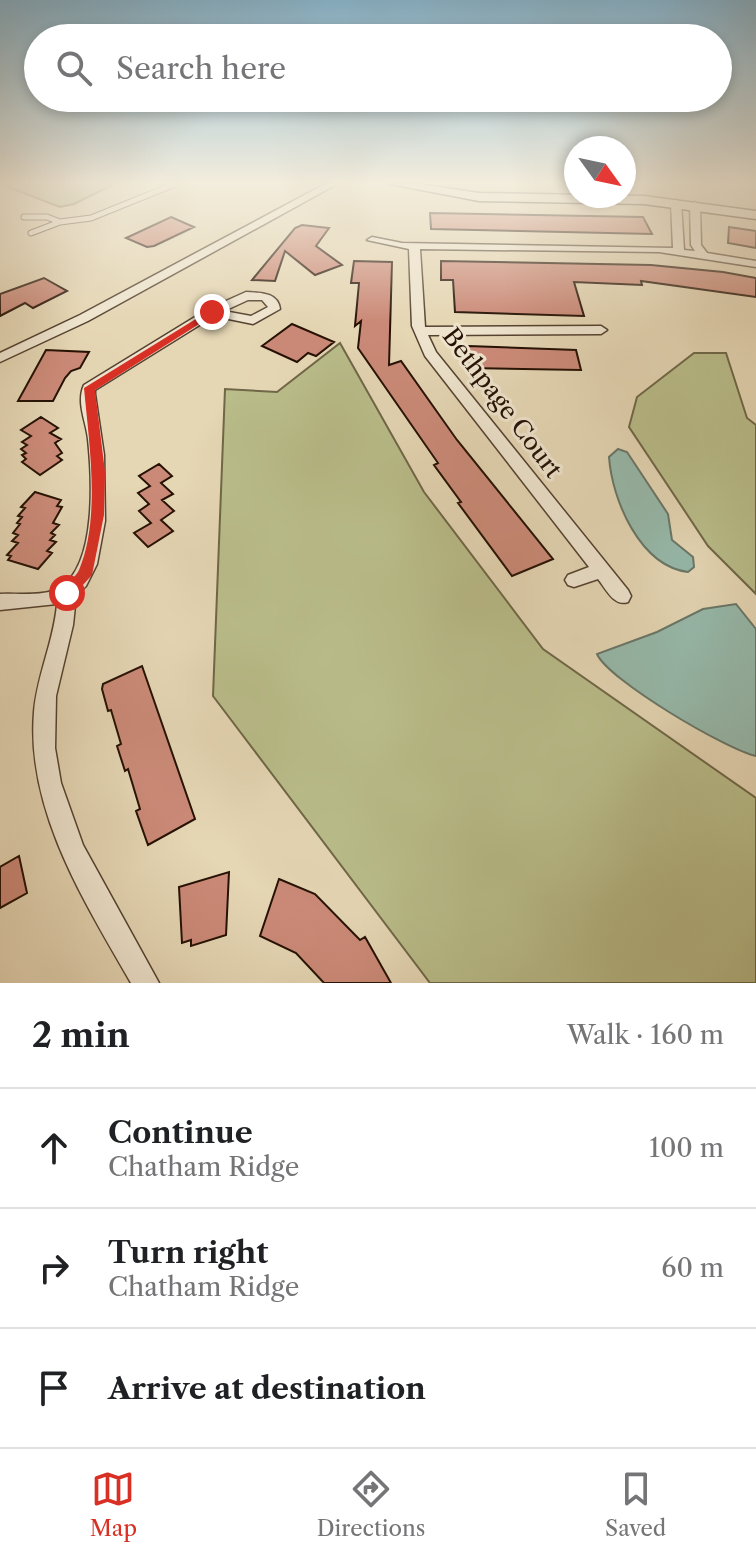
<!DOCTYPE html>
<html lang="en">
<head>
<meta charset="utf-8">
<style>
  :root { --surface:#fff; --page:#f2f2f2; --text:#202124; --muted:#757577; --line:#e0e0e0; --accent:#d93025 }
  body { margin:0; font-family:"Libre Caslon Text",serif; background:var(--page); color:var(--text) }
  .compass { position:absolute; left:564px; top:136px; width:72px; height:72px; border-radius:50%; background:var(--surface); box-shadow:0 4px 12px #0003; rotate:123deg }
  .stop { position:absolute; width:24px; height:24px; margin:-18px; border:6px solid #d93025; border-radius:50%; background:#fff }
  .stop.end { background:#d93025; border-color:#fff; box-shadow:0 2px 8px #0008 }
  .list { margin:0; padding:0; list-style:none }
  h2 { display:flex; justify-content:space-between; align-items:center; height:104px; margin:0; padding:0 32px; font-size:34px }
  h2 small { font-size:26px; font-weight:400; color:var(--muted) }
  .list li { display:grid; grid-template-columns:52px 1fr auto; gap:24px; align-items:center; box-sizing:border-box; height:120px; padding:0 32px; border-top:2px solid var(--line) }
  .list b { display:block; font-size:30px; white-space:nowrap }
  .list p { margin:0; font-size:26px; white-space:nowrap; color:var(--muted) }
  .list em { font-size:26px; font-style:normal; color:var(--muted) }
  .icon { flex:none; width:44px; height:44px; fill:none; stroke:currentColor; stroke-width:2; stroke-linecap:round; stroke-linejoin:round }
  .map { position:relative; flex:none; width:756px; height:983px; overflow:hidden }
  .search { position:absolute; background:var(--surface); box-shadow:0 4px 12px #0003; left:24px; right:24px; top:24px; height:88px; display:flex; align-items:center; gap:20px; box-sizing:border-box; padding:0 28px; border-radius:44px; color:var(--muted); font-size:30px }
  .sheet { height:464px; background:var(--surface) }
  nav { display:flex; justify-content:space-around; align-items:center; box-sizing:border-box; height:112px; border-top:2px solid var(--line); background:var(--surface); font-size:22px; color:var(--muted) }
  nav a { display:grid; justify-items:center; gap:4px }
  nav .on { color:var(--accent) }
  .map>svg:first-child { display:block }
  .green { fill:#b9bd8a; stroke:#6f6747; stroke-width:2 }
  .water { fill:#96b9ab; stroke:#697668; stroke-width:2 }
  .building { fill:#cb8a78; stroke:#251104; stroke-width:2 }
  .lines { fill:none; stroke-linecap:round; stroke-linejoin:round }
  .lane-casing { stroke:#554230; stroke-width:7 }
  .street-casing { stroke:#554230; stroke-width:3 }
  .secondary-casing { stroke:#251104; stroke-width:3 }
  .lane { stroke:#eee4ce; stroke-width:5 }
  .street { fill:#eee4ce; fill-rule:evenodd }
  .secondary { fill:#eee4ce; fill-rule:evenodd }
  .route { fill:#d93025 }
  .labels { text-anchor:middle; stroke-width:6; stroke-linejoin:round; paint-order:stroke }
  .street-label { font-size:24px; fill:#251104; stroke:#eee4ce }
</style>
</head>
<body>
<div class="map">
<svg width="756" height="983" viewBox="0 0 756 983">
  <rect width="100%" height="100%" fill="#e5d6b4"/>
  <filter id="stains"><feTurbulence type="fractalNoise" baseFrequency=".0025" numOctaves="4"/><feColorMatrix values="0 0 0 0 .2 0 0 0 0 .09 0 0 0 0 .02 0 0 0 .5 -.17"/></filter>
  <radialGradient id="worn" r=".72"><stop offset=".6" stop-color="#630" stop-opacity="0"/><stop offset="1" stop-color="#630" stop-opacity=".3"/></radialGradient>
  <!-- green -->
  <path class="green" d="M0,184H114L74,204L60,207Z
    M340,343L424,492L543,649L756,798V983H430L213,696L225,389L277,392Z
    M694,353H726L747,418L756,425V594L708,546L629,427L637,397Z"/>
  <!-- water -->
  <path class="water" d="M618,449L627,452L668,514L672,540L693,557L694,567L688,572C640,566 612,500 609,457Z
    M736,604L756,629V756C727,750 608,680 597,654L657,632L703,609Z"/>
  <!-- building -->
  <path class="building" d="M430,213L643,217L652,234L431,229Z
    M171,217L194,227L154,246L147,247L126,238Z
    M302,225L329,228L316,246L342,265L315,275L285,251L275,281L252,280L295,228Z
    M729,227L756,231V248L728,243Z
    M354,261L392,262L389,365L401,361L457,440L553,559L512,576L458,503L461,502L434,465L438,463L358,348L361,321L355,326L359,283H351Z
    M441,261L651,265L723,272L756,278V297L641,281L642,285L574,282L584,316L455,312L453,280H441Z
    M44,278L67,291L33,308L25,303L0,316V294Z
    M292,324L334,342L316,356L308,353L297,362L262,346Z
    M468,346L576,350L581,370L469,368Z
    M46,350L89,352L80,368L71,371L65,378L53,401H18Z
    M41,417L58,428L50,433L61,439L55,443L62,453L57,456L62,460L40,475L22,462L26,459L22,455L26,453L21,449L27,445L22,442L31,436L21,430Z
    M159,464L172,476L161,483L173,494L162,500L174,511L161,520L173,531L148,547L134,533L151,523L139,511L149,504L138,493L150,486L139,476Z
    M35,492L61,500L57,506L62,507L53,523L59,525L51,533L55,535L50,540L56,542L47,551L52,553L38,569L8,560L11,556L7,555L18,543L12,541L18,535L13,533L20,524L17,523L22,517L18,516L25,508L21,507Z
    M142,666L195,819L148,845L136,811L140,809L128,769L125,771L117,746L121,744L111,710L108,711L102,689L103,684Z
    M19,856L27,893L0,908V867Z
    M229,872L226,935L191,946V940L182,943L179,887Z
    M279,879L315,894L360,940L365,937L391,983H324L296,953L260,936Z"/>
  <g class="lines">
    <defs>
      <path id="lane" d="M24,217H47L60,222L31,233
        M60,222L91,218L175,184"/>
      <path id="street" d="M325,184H337L88,321L0,362V353L80,315Z
        M676,200L681,203L684,250L695,251L691,245L690,205L695,202L700,205L701,245L707,253L756,261V267L659,252L420,249L425,327L601,326L607,330L601,334L428,335L436,352L628,590L631,596L628,602C614,607 606,589 598,579L574,587L568,585L565,580L568,575L589,567L425,356L412,326L409,249L367,240L372,237L402,243L673,248L671,203Z
        M246,292C260,293 278,292 280,309L253,324L214,316L95,390V394L104,455L105,521L97,564L86,586L76,596L73,625L56,696L55,748L61,783L83,845L159,983H131C84,901 26,810 34,712C37,675 54,641 57,604L0,610V594C17,593 46,597 61,587C97,563 92,477 88,439C86,421 76,402 84,385L208,309ZM248,300H262L268,307L251,316L224,311Z"/>
      <path id="secondary" d="M390,184H419L479,193L644,196L756,211V219L644,204L479,201Z"/>
    </defs>
    <!-- lane casing -->
    <use href="#lane" class="lane-casing"/>
    <!-- street casing -->
    <use href="#street" class="street-casing"/>
    <!-- secondary casing -->
    <use href="#secondary" class="secondary-casing"/>
    <!-- lane -->
    <use href="#lane" class="lane"/>
    <!-- street -->
    <use href="#street" class="street"/>
    <!-- secondary -->
    <use href="#secondary" class="secondary"/>
  </g>
  <!-- sky -->
  <linearGradient id="sky" x2="0" y2="1"><stop stop-color="#87b6d0"/><stop offset="0.57" stop-color="#f3eddd"/><stop offset="1" stop-color="#f3eddd" stop-opacity="0"/></linearGradient>
  <rect width="756" height="321" fill="url(#sky)"/>
  <!-- route -->
  <path class="route" d="M212,309L215,314L95,390L105,472L104,515L92,575L72,597H62V588C67,583 76,577 79,570C101,518 89,443 84,388Z"/>
  <g class="labels">
    <!-- street labels -->
    <g class="street-label">
      <text transform="translate(502 403) rotate(53)" y="8">Bethpage Court</text>
    </g>
  </g>
  <rect width="100%" height="100%" filter="url(#stains)"/>
  <rect width="100%" height="100%" fill="url(#worn)"/>
</svg>
<svg class="compass" viewBox="-18 -18 36 36"><path d="M0-13l5 13h-10z" fill="#e53935"/><path d="M0 13l5-13h-10z" fill="#757577"/></svg>
<div class="stop" style="left:67px;top:593px"></div>
<div class="stop end" style="left:212px;top:312px"></div>
<div class="search"><svg class="icon" aria-label="search" viewBox="0 0 24 24"><circle cx="10" cy="10" r="6"/><path d="M15 15l6 6"/></svg>Search here</div>
</div>
<section class="sheet">
<h2>2 min<small>Walk · 160 m</small></h2>
<ul class="list">
<li><svg class="icon" aria-label="ahead" viewBox="0 0 24 24"><path d="M12 20V5M6 11l6-6 6 6"/></svg><div><b>Continue</b><p>Chatham Ridge</p></div><em>100 m</em></li>
<li><svg class="icon" aria-label="right" viewBox="0 0 24 24"><path d="M7 20v-9h11M14 6l5 5-5 5"/></svg><div><b>Turn right</b><p>Chatham Ridge</p></div><em>60 m</em></li>
<li><svg class="icon" aria-label="arrive" viewBox="0 0 24 24"><path d="M6 21V4h12l-3 4 3 4H6"/></svg><div><b>Arrive at destination</b></div></li>
</ul>
</section>
<nav>
<a class="on"><svg class="icon" aria-label="map" viewBox="0 0 24 24"><path d="M3 6l6-2 6 2 6-2v14l-6 2-6-2-6 2zM9 4v14M15 6v14"/></svg>Map</a>
<a><svg class="icon" aria-label="directions" viewBox="0 0 24 24"><path d="M12 3l9 9-9 9-9-9zM9 14v-3h6M13 9l2 2-2 2"/></svg>Directions</a>
<a><svg class="icon" aria-label="saved" viewBox="0 0 24 24"><path d="M7 4h10v16l-5-4-5 4z"/></svg>Saved</a>
</nav>
</body>
</html>
